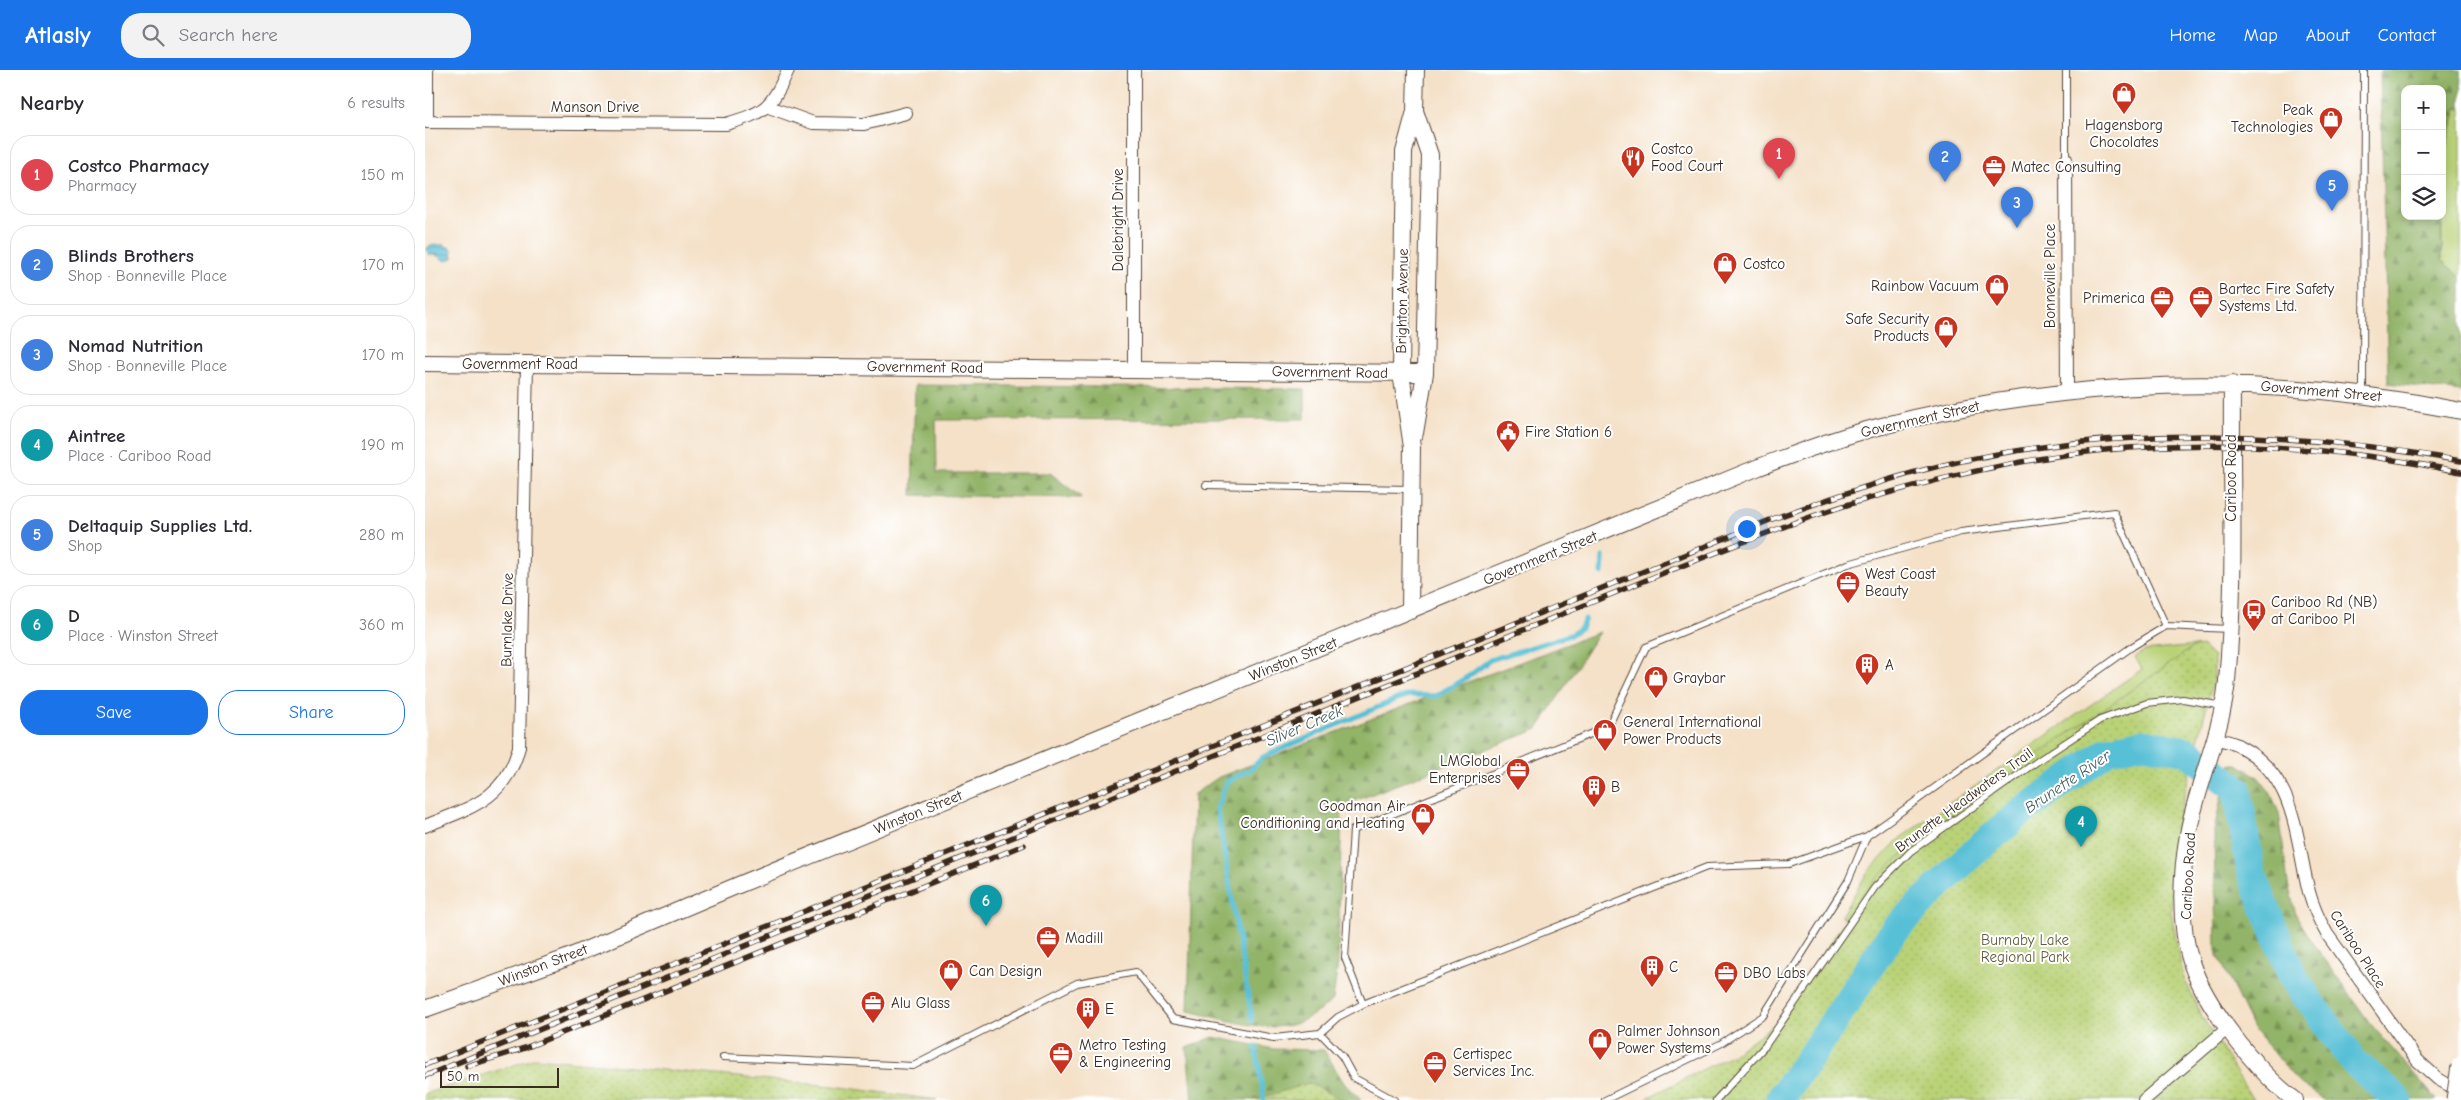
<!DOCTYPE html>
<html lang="en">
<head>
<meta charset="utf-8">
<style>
  :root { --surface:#fff; --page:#f2f2f3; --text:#2b2b33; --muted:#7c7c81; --line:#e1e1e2; --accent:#1a73e8 }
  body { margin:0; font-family:"Comic Neue",sans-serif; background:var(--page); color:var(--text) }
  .controls { position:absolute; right:15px; top:15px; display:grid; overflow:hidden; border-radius:10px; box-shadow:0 2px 8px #0003 }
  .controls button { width:45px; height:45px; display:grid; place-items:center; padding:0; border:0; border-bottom:1px solid var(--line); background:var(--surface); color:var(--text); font:25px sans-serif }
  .scale { position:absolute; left:15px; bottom:12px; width:119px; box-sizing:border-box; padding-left:5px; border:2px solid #3b2a1e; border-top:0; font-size:14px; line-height:18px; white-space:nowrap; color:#3b2a1e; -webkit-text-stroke:4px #fff; paint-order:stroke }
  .you { position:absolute; left:1321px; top:458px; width:18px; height:18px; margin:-12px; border:4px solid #fff; border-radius:50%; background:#1a73e8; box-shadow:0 0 0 8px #1a73e833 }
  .badge { display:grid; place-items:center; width:32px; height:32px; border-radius:50%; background:var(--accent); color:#fff; font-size:16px; font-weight:700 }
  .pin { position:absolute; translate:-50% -41px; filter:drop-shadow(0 1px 2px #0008) }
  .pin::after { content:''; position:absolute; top:26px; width:18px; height:15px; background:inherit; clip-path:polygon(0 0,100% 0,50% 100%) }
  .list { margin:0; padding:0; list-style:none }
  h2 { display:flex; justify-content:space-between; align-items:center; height:65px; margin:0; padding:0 20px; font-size:21px }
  h2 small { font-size:16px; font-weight:400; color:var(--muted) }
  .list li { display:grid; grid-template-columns:32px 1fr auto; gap:15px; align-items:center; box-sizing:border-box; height:80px; margin:0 10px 10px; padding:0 10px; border:1px solid var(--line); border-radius:20px }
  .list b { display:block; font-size:19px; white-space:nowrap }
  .list p { margin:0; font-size:16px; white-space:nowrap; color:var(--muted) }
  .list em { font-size:16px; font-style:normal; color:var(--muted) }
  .actions { display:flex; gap:10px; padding:15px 20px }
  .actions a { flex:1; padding:11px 0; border:1px solid var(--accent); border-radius:20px; text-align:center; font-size:18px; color:var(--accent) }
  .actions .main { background:var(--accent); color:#fff }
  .icon { flex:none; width:28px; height:28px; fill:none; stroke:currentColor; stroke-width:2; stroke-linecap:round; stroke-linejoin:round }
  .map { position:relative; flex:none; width:2036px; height:1030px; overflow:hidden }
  header { display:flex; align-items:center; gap:30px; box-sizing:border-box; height:70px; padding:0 25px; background:var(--accent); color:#fff }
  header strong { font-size:24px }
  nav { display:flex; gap:28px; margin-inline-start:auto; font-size:18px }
  .search { width:350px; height:45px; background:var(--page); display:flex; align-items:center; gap:12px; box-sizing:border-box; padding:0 18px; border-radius:20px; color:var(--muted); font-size:19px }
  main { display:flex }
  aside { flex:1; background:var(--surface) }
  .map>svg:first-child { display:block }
  .green { fill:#b9d277; stroke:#7a7e4a }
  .forest { fill:url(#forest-firs); stroke:#666f43 }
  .park { fill:url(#park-dots); stroke:#7a7e4a }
  .water { fill:url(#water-rules); stroke:#4a757a }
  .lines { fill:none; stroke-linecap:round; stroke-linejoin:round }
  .stream { stroke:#58c0d6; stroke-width:5 }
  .river { stroke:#58c0d6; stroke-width:29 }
  .service-casing { stroke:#574538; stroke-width:8 }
  .minor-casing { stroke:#574538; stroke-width:14 }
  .tertiary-casing { stroke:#574538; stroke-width:18 }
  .service { stroke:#fff; stroke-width:6 }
  .minor { stroke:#fff; stroke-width:12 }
  .tertiary { stroke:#fff; stroke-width:16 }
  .rail-casing { stroke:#3b2a1e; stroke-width:5.5 }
  .rail { stroke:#fff; stroke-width:4; stroke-dasharray:11; stroke-linecap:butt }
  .secondary-bridge-casing { stroke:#574538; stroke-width:21; stroke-linecap:butt }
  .secondary-bridge { stroke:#fff; stroke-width:19 }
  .labels { text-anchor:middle; stroke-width:4; stroke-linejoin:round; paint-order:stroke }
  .street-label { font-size:15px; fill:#3b2a1e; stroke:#fff }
  .poi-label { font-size:15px; fill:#3b2a1e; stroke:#fff; text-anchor:start }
  .park-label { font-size:15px; fill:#615c39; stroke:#fff }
  .water-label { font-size:16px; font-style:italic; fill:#455e5e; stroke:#fff }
</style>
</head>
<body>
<header>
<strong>Atlasly</strong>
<div class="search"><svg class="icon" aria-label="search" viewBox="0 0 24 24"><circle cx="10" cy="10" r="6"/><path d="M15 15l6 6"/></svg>Search here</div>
<nav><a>Home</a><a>Map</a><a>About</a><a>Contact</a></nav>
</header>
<main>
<aside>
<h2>Nearby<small>6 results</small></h2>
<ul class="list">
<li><span class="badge" style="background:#e0444e">1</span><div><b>Costco Pharmacy</b><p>Pharmacy</p></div><em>150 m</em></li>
<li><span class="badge" style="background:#3f7fe0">2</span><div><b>Blinds Brothers</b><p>Shop · Bonneville Place</p></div><em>170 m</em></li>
<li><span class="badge" style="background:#3f7fe0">3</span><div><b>Nomad Nutrition</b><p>Shop · Bonneville Place</p></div><em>170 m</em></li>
<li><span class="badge" style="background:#0f9aa8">4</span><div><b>Aintree</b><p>Place · Cariboo Road</p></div><em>190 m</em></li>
<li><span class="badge" style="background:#3f7fe0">5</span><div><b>Deltaquip Supplies Ltd.</b><p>Shop</p></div><em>280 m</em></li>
<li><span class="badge" style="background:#0f9aa8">6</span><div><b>D</b><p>Place · Winston Street</p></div><em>360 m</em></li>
</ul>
<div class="actions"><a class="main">Save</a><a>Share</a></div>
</aside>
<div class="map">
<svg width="2036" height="1030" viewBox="0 0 2036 1030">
  <defs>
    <pattern id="forest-firs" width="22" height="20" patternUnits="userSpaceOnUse" patternTransform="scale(1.25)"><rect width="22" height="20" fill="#92b468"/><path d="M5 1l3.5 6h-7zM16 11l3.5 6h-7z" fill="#789355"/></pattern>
    <pattern id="park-dots" width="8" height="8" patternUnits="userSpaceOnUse" patternTransform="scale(1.25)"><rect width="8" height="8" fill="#b9d277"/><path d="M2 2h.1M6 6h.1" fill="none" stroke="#a0b466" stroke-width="1.8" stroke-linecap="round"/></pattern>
    <pattern id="water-rules" width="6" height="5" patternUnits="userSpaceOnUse" patternTransform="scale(1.25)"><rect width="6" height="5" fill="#58c0d6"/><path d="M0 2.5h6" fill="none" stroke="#4a9cad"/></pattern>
  </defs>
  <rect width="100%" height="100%" fill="#fff"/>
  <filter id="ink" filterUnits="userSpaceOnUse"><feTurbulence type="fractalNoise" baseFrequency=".02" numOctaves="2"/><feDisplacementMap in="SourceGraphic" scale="10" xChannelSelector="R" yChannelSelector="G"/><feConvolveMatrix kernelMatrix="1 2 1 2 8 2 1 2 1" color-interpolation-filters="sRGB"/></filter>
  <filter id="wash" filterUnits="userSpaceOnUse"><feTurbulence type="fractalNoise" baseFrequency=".0096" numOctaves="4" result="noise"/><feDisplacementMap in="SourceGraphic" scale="20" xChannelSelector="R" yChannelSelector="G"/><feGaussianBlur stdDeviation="1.12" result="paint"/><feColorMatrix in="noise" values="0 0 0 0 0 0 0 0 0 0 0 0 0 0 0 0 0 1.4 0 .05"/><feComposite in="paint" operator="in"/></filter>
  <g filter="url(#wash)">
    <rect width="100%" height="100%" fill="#f4e1c8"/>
    <!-- green -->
    <path class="green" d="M2032,38H2036V207L2017,191V91Z
      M1770,576L1776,578L1438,824L1422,848H1417L1416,846L1442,803L1475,768L1717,599L1710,587L1719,581Z"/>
    <!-- forest -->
    <path class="forest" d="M1955,0H2036V38H2032L2017,91V19H1980V146H2016L2017,191L2036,207V322L1963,313Z
      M490,315L880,319V349L511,350L512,403H625L657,428L487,425Z
      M1174,562L1113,659L917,736L913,893L908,930C895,941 877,954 860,956C829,960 793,947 763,941L769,724L794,707Z
      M1808,694H1813L1833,707L1845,722L1854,743L1863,814L1871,845L1886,870L1944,952L2012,1030H1900L1873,1012L1828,959L1791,881L1789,760L1803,696Z
      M788,967L849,979L899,980L919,1013L936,1030H767L762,978Z"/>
    <!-- park -->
    <path class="park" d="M1777,576L1789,587V607L1751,758L1746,842L1758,906L1777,947L1828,1030H1218L1308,984L1350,954L1438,824C1461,796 1489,774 1517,751L1767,578Z
      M111,988L408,1016L512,1030H0V1024L5,1022Z
      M884,1013L917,1030H828Z"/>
    <!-- water -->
    <path class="water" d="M5,175H19L27,179L28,188L20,191L13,186L3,184L2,179Z"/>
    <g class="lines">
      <!-- stream -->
      <path class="stream" d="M1177,503L1178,487
        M827,950L792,739L801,712L826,699L838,687L972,629L985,625L1011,626L1044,606L1065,590L1145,565L1156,558L1160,549
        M831,977L839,1030"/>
      <!-- river -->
      <path class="river" d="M1354,1030L1388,983L1469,860L1540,790L1593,745L1683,680L1719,673L1762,681L1812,719L1826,802L1869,909L1928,991L1973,1030"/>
    </g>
  </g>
  <g filter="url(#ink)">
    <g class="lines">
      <defs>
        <path id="service" d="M1641,89V0
          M1938,323L1939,0
          M781,415L985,419
          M938,934L920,888L928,760L1183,657L1221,577L1423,494L1536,462L1689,442L1741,556
          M895,963L917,986L929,1008L969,1030
          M298,987L488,996L652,913L711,902L748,949L849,968L895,963L913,947L938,934L1282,797L1364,794L1442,766L1708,576L1741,556L1804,559
          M1180,1030L1295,974L1338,946L1423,811L1442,766
          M1291,1030L1340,976L1450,817L1486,781L1617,688L1675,650L1722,633L1758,629L1798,636"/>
        <path id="minor" d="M2,0V52L301,54C341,42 346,38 363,0
          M344,37L388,53L439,54L481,43
          M1641,89L1642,322
          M709,299V0
          M1789,668C1797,670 1807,672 1814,676C1872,706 1870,767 1884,822C1888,837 1894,850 1902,864L1992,990L2013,1009L2036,1022
          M0,756C45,738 81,729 94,677L102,294
          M1719,1030L1803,958"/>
        <path id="tertiary" d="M0,293L1000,303
          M1807,314C1806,413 1811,513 1802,611C1797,662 1774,710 1764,759C1756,801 1753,854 1767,895C1782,938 1834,1004 1870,1030
          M990,363L1000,303L1005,85L990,41
          M985,541L987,377L976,303L977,225L979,82L990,41L991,0
          M0,939L139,889L311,816L1334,397C1372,383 1410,368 1449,358C1645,307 1837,302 2036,341"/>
      </defs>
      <!-- service casing -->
      <use href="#service" class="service-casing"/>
      <!-- minor casing -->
      <use href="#minor" class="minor-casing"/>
      <!-- tertiary casing -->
      <use href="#tertiary" class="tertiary-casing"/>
      <!-- service -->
      <use href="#service" class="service"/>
      <!-- minor -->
      <use href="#minor" class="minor"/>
      <!-- tertiary -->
      <use href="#tertiary" class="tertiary"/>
      <defs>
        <path id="rail" d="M0,995L1345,450C1408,427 1471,405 1536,391C1701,356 1871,360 2036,391
          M42,996L100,978L599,775
          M0,1006L1246,500C1312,475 1378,447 1445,428C1529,404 1617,384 1704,378C1815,370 1928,380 2036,402"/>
      </defs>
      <!-- rail casing -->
      <use href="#rail" class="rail-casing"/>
      <!-- rail -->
      <use href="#rail" class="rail"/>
      <defs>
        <path id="secondary-bridge" d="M2031,1030L2036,996"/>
      </defs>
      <!-- secondary-bridge casing -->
      <use href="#secondary-bridge" class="secondary-bridge-casing"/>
      <!-- secondary-bridge -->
      <use href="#secondary-bridge" class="secondary-bridge"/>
    </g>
  </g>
  <!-- icons -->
  <defs>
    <symbol id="shop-pin" viewBox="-11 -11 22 30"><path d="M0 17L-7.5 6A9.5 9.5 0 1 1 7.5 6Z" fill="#c8321e" stroke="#fff"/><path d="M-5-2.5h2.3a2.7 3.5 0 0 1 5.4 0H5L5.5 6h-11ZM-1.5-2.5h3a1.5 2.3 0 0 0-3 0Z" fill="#fff"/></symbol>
    <symbol id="restaurant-pin" viewBox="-11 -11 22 30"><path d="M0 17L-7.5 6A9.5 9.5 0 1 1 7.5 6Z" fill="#c8321e" stroke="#fff"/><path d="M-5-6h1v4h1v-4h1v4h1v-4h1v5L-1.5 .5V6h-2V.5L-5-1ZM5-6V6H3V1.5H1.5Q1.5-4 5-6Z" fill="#fff"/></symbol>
    <symbol id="office-pin" viewBox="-11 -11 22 30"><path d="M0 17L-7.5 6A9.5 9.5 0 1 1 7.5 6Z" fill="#c8321e" stroke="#fff"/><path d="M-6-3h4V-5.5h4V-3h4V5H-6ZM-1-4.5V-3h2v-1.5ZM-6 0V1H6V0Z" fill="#fff"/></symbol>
    <symbol id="civic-pin" viewBox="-11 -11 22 30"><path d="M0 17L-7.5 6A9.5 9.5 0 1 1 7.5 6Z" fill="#c8321e" stroke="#fff"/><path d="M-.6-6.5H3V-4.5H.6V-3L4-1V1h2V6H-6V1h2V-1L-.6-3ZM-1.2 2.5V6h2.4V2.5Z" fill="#fff"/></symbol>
    <symbol id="bus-pin" viewBox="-11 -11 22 30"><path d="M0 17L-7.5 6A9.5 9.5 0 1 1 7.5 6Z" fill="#c8321e" stroke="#fff"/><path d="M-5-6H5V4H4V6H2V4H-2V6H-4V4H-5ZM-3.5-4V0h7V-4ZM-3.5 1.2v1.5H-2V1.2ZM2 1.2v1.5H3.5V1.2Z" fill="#fff"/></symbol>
    <symbol id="building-pin" viewBox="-11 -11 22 30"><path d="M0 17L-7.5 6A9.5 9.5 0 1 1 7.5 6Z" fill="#c8321e" stroke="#fff"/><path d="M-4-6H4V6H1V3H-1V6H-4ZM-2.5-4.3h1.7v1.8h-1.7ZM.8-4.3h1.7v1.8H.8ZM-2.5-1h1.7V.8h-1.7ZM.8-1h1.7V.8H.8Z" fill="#fff"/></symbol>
  </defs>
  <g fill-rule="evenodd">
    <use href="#shop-pin" x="1685" y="10" width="28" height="38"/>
    <use href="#shop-pin" x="1892" y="35" width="28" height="38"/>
    <use href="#restaurant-pin" x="1194" y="74" width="28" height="38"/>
    <use href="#office-pin" x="1555" y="83" width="28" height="38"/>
    <use href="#shop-pin" x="1286" y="180" width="28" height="38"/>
    <use href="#shop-pin" x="1558" y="202" width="28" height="38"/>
    <use href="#office-pin" x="1723" y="214" width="28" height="38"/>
    <use href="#office-pin" x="1762" y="214" width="28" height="38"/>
    <use href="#shop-pin" x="1507" y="244" width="28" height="38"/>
    <use href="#civic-pin" x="1069" y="348" width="28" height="38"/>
    <use href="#office-pin" x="1409" y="499" width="28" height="38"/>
    <use href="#bus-pin" x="1815" y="527" width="28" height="38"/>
    <use href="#building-pin" x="1428" y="581" width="28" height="38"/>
    <use href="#shop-pin" x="1217" y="594" width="28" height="38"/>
    <use href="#shop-pin" x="1166" y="647" width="28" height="38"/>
    <use href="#office-pin" x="1079" y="686" width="28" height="38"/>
    <use href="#building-pin" x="1155" y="703" width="28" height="38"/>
    <use href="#shop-pin" x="984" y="731" width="28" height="38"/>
    <use href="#office-pin" x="609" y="854" width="28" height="38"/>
    <use href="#building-pin" x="1213" y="883" width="28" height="38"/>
    <use href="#shop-pin" x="512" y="887" width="28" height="38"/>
    <use href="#office-pin" x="1287" y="889" width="28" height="38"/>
    <use href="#office-pin" x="434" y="919" width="28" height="38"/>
    <use href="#building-pin" x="649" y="925" width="28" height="38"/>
    <use href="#shop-pin" x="1161" y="956" width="28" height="38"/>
    <use href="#office-pin" x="622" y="970" width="28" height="38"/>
    <use href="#office-pin" x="996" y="979" width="28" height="38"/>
  </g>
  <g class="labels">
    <!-- street labels -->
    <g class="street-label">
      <text x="170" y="42">Manson Drive</text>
      <text transform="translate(693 150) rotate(-90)" y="5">Dalebright Drive</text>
      <text transform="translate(1625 206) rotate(-90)" y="5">Bonneville Place</text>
      <text transform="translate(977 231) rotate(-89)" y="5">Brighton Avenue</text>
      <text x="95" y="299">Government Road</text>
      <text transform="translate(500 297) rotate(1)" y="5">Government Road</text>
      <text transform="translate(905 302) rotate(1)" y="5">Government Road</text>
      <text transform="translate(1896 321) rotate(5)" y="5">Government Street</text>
      <text transform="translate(1495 349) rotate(-13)" y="5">Government Street</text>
      <text transform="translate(1806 408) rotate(-90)" y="5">Cariboo Road</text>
      <text transform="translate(1115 488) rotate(-22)" y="5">Government Street</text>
      <text transform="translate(82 550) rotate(-89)" y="5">Burnlake Drive</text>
      <text transform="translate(868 589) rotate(-22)" y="5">Winston Street</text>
      <text transform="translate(1539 730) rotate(-36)" y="5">Brunette Headwaters Trail</text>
      <text transform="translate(493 742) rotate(-22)" y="5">Winston Street</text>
      <text transform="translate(1763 806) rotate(-87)" y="5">Cariboo Road</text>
      <text transform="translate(1933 879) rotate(57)" y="5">Cariboo Place</text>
      <text transform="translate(118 895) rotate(-21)" y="5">Winston Street</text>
    </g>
    <!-- poi labels -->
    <g class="poi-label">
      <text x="1888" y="45" text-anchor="end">Peak<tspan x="1888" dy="17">Technologies</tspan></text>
      <text x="1699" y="60" text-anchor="middle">Hagensborg<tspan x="1699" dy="17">Chocolates</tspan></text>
      <text x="1226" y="84">Costco<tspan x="1226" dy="17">Food Court</tspan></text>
      <text x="1586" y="102">Matec Consulting</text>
      <text x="1318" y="199">Costco</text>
      <text x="1554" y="221" text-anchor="end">Rainbow Vacuum</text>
      <text x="1794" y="224">Bartec Fire Safety<tspan x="1794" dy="17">Systems Ltd.</tspan></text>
      <text x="1720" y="233" text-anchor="end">Primerica</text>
      <text x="1504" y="254" text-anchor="end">Safe Security<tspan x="1504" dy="17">Products</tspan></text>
      <text x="1100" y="367">Fire Station 6</text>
      <text x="1440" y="509">West Coast<tspan x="1440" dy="17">Beauty</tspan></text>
      <text x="1846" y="537">Cariboo Rd (NB)<tspan x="1846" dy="17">at Cariboo Pl</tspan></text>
      <text x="1460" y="600">A</text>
      <text x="1248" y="613">Graybar</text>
      <text x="1198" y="657">General International<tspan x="1198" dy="17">Power Products</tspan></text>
      <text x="1076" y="696" text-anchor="end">LMGlobal<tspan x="1076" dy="17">Enterprises</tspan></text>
      <text x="1186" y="722">B</text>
      <text x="980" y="741" text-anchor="end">Goodman Air<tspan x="980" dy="17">Conditioning and Heating</tspan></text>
      <text x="640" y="873">Madill</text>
      <text x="1244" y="902">C</text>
      <text x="544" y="906">Can Design</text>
      <text x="1318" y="908">DBO Labs</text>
      <text x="466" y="938">Alu Glass</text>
      <text x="680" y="944">E</text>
      <text x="1192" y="966">Palmer Johnson<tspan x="1192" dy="17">Power Systems</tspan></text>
      <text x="654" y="980">Metro Testing<tspan x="654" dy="17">&amp; Engineering</tspan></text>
      <text x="1028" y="989">Certispec<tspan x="1028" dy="17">Services Inc.</tspan></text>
    </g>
    <!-- park labels -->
    <g class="park-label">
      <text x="1600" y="875">Burnaby Lake<tspan x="1600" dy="17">Regional Park</tspan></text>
    </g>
    <!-- water labels -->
    <g class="water-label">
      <text transform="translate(879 655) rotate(-23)" y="6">Silver Creek</text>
      <text transform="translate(1642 711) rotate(-34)" y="6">Brunette River</text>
    </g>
  </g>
</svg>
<div class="controls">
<button>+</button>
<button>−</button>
<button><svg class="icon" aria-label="layers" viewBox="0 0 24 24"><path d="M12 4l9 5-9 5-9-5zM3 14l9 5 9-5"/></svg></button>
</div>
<div class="scale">50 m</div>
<div class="you"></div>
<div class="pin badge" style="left:1354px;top:109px;background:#e0444e">1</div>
<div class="pin badge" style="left:1520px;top:112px;background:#3f7fe0">2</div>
<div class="pin badge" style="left:1592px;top:158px;background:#3f7fe0">3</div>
<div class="pin badge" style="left:1656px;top:777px;background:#0f9aa8">4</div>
<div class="pin badge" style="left:1907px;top:141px;background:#3f7fe0">5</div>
<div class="pin badge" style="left:561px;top:856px;background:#0f9aa8">6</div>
</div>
</main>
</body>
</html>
